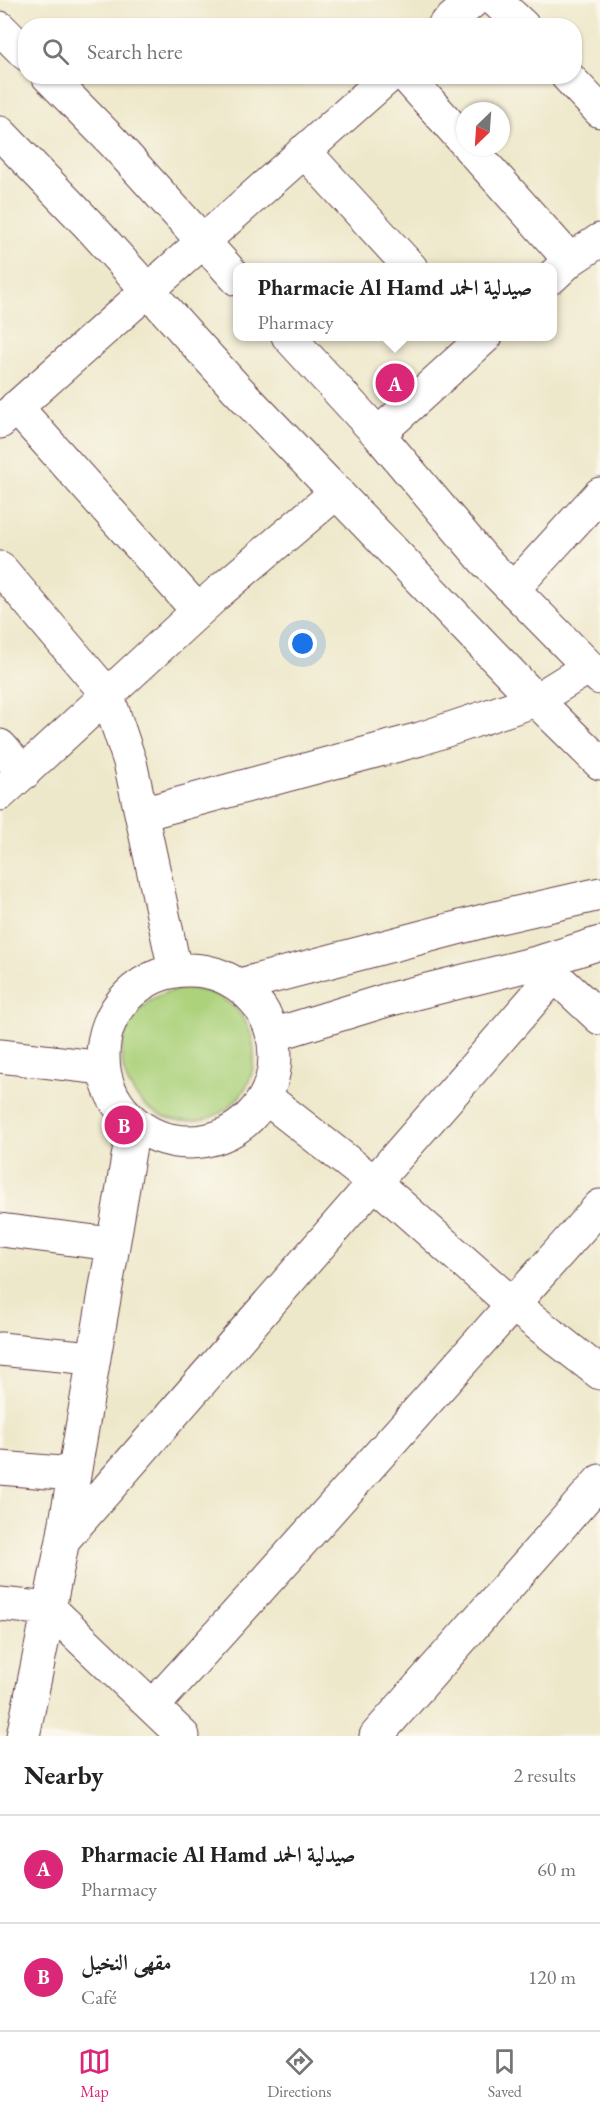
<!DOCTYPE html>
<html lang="en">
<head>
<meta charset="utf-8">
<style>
  :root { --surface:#fff; --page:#f2f2f2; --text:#222; --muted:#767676; --line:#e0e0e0; --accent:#db2777 }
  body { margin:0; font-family:"EB Garamond",Amiri,serif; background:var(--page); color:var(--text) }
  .compass { position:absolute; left:456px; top:102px; width:54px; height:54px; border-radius:50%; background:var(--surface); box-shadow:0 2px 4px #0004; rotate:205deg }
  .you { position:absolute; left:303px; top:644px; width:21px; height:21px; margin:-15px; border:4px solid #fff; border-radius:50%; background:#1a73e8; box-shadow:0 0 0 9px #1a73e833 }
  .badge { display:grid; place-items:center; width:39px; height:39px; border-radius:50%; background:var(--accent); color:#fff; font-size:20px; font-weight:700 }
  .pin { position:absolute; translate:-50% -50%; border:3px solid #fff; box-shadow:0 2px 6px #0006 }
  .popup { position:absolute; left:233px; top:263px; width:324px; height:78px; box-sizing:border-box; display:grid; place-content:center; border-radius:12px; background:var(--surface); filter:drop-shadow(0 2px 4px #0005); font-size:20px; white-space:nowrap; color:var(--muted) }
  .popup b { font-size:22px; color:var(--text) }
  .popup::after { content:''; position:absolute; left:50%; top:100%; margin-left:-12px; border:12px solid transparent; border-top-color:var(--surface) }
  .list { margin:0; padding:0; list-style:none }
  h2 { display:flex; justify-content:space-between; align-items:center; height:78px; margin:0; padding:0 24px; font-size:26px }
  h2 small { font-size:20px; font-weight:400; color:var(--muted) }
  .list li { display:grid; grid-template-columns:39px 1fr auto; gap:18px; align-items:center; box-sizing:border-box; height:108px; padding:0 24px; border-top:2px solid var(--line) }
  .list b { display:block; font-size:22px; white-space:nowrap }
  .list p { margin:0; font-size:20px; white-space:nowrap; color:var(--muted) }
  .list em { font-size:20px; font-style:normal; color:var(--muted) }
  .icon { flex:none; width:33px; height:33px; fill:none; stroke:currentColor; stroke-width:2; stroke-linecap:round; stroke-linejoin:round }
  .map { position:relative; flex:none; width:600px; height:1736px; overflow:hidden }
  .search { position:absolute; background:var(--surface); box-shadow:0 2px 4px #0004; left:18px; right:18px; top:18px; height:66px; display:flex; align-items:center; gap:15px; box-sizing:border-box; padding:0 21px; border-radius:24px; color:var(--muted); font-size:22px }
  .sheet { height:294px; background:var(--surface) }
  nav { display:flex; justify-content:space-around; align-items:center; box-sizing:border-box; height:84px; border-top:2px solid var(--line); background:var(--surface); font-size:16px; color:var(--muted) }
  nav a { display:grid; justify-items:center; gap:3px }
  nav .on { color:var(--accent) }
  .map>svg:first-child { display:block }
  .green { fill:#acd27c; stroke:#7b7854; stroke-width:1.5 }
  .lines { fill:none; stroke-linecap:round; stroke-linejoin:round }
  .minor-casing { stroke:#633d43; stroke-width:35 }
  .minor { stroke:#fff; stroke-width:33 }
</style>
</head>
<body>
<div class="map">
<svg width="600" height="1736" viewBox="0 0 600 1736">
  <rect width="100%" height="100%" fill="#fbf7ec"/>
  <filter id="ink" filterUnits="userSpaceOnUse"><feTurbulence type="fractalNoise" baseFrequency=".0167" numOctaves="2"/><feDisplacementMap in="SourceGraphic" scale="12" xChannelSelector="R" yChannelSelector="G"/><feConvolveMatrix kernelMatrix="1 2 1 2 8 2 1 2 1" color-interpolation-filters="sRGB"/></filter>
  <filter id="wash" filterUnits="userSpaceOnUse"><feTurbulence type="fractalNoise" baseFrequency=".008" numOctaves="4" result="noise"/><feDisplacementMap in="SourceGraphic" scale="24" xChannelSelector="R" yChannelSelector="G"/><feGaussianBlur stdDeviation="1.35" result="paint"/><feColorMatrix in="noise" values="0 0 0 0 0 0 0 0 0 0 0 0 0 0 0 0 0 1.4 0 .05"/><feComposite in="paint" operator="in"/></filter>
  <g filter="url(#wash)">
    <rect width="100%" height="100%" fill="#eee8cb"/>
    <!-- green -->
    <path class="green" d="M122 1055a66 66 0 1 1 132 0a66 66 0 1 1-132 0Z"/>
  </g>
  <g filter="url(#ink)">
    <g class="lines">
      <defs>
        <path id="minor" d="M495,0L523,26
          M444,26L474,0
          M0,28L26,54
          M48,76L114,143L237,279
          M406,76L465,142
          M567,76L600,111
          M0,133L87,223L235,387L536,700L600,763
          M469,147L570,260
          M304,151L411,268
          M552,277L570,260L600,240
          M288,336L378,434L484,560L600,678
          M16,407L198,611
          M0,422L389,76
          M378,434L486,336
          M0,568L107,694L130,762L175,970
          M513,589L600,494
          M0,746L24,773
          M0,794L220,591L337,492
          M142,814L420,739L536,700L589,667
          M540,962L600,1018
          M103 1056a86 86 0 1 1 172 0a86 86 0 1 1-172 0Z
          M240,985L491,919L600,894
          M273,1035L387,1000L540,962L600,943
          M0,1056L103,1068
          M265,1097L376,1184L511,1303L600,1373
          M0,1230L112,1244
          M0,1349L92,1358
          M0,1468L73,1474
          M63,1540L554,976
          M0,1604L50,1609L183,1736
          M153,1706C304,1541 452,1373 600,1206
          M23,1736L63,1540L134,1122
          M376,1736L600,1481"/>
      </defs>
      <!-- minor casing -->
      <use href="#minor" class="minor-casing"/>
      <!-- minor -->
      <use href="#minor" class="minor"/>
    </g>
  </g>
</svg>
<svg class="compass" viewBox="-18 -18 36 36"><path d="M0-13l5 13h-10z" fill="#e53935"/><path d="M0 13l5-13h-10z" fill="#767676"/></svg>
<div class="you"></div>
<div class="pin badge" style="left:395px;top:383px">A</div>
<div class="popup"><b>Pharmacie Al Hamd صيدلية الحمد</b>Pharmacy</div>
<div class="pin badge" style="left:124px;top:1125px">B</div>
<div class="search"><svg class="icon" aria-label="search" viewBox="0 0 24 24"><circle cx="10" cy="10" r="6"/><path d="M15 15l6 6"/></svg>Search here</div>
</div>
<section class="sheet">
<h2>Nearby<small>2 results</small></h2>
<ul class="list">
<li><span class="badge">A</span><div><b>Pharmacie Al Hamd صيدلية الحمد</b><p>Pharmacy</p></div><em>60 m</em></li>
<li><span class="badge">B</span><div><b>مقهى النخيل</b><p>Café</p></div><em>120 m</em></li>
</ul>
</section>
<nav>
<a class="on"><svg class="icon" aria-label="map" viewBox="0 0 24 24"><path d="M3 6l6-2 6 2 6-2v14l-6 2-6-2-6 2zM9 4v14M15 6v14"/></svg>Map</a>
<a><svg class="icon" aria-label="directions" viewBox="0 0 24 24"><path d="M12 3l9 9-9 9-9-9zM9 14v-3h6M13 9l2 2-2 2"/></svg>Directions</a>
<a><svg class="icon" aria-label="saved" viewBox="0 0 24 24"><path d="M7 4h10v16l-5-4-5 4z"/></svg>Saved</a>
</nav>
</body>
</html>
